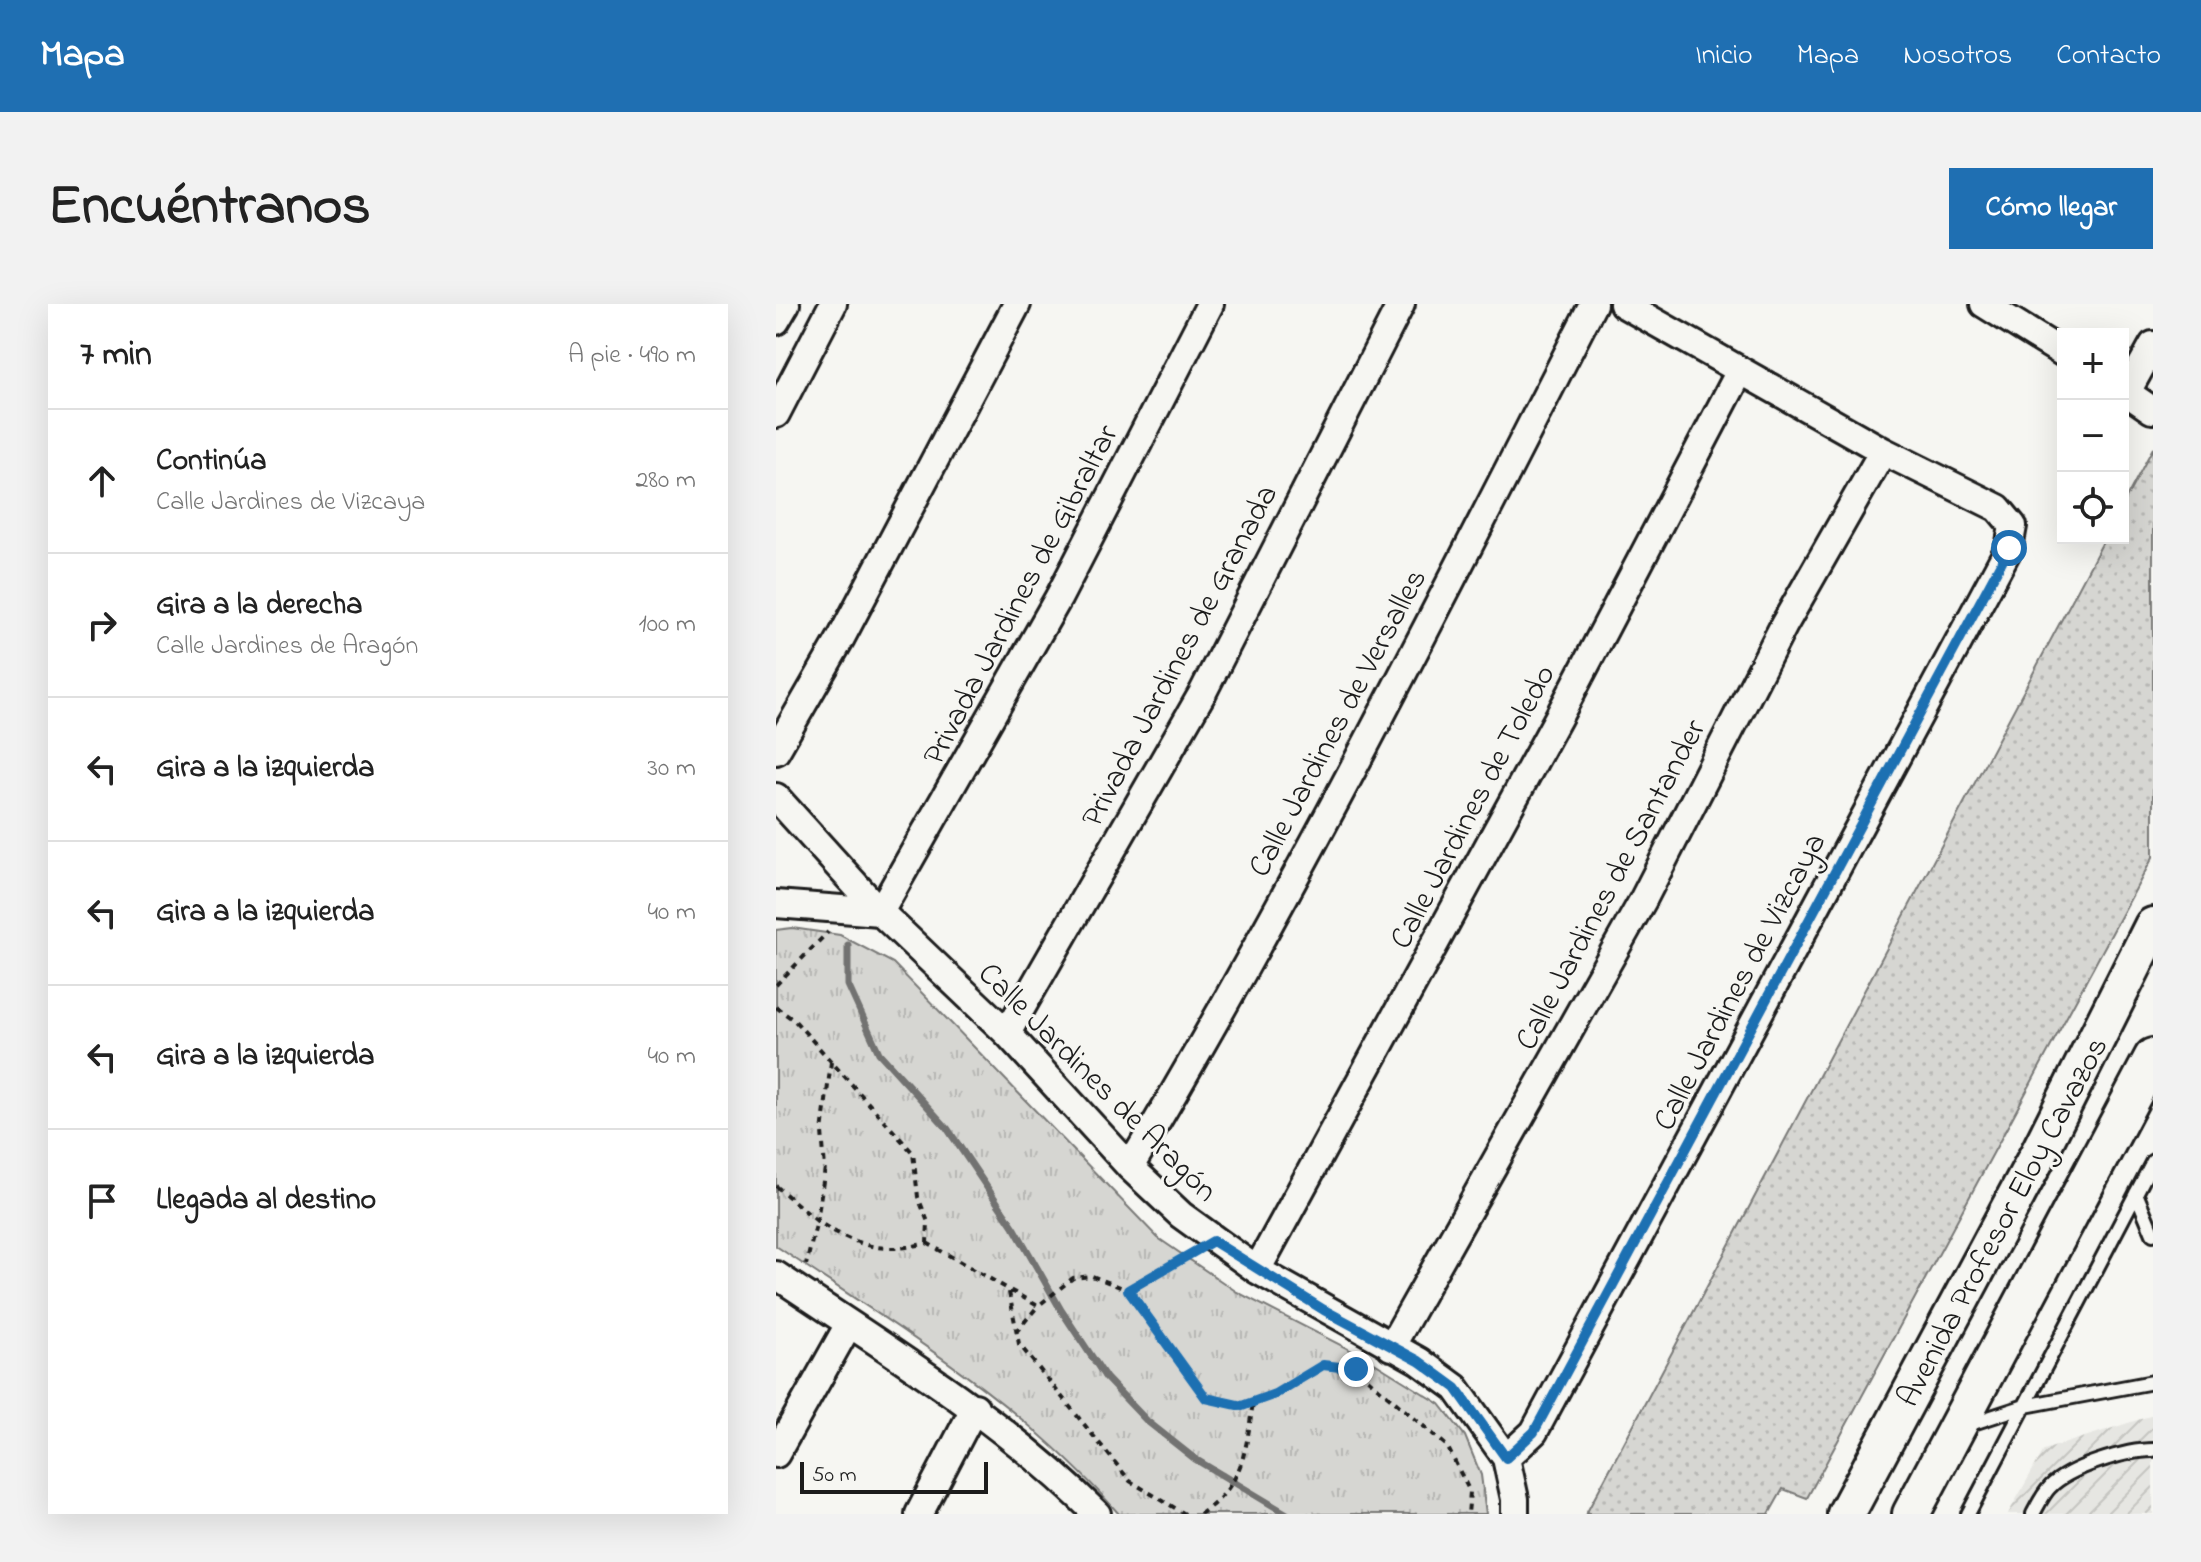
<!DOCTYPE html>
<html lang="es">
<head>
<meta charset="utf-8">
<style>
  :root { --surface:#fff; --page:#f2f2f2; --text:#222; --muted:#767676; --line:#e0e0e0; --accent:#1f6fb2 }
  body { margin:0; font-family:"Indie Flower",sans-serif; background:var(--page); color:var(--text) }
  .controls { position:absolute; right:24px; top:24px; display:grid; overflow:hidden; border-radius:0px; box-shadow:0 8px 32px #0002 }
  .controls button { width:72px; height:72px; display:grid; place-items:center; padding:0; border:0; border-bottom:2px solid var(--line); background:var(--surface); color:var(--text); font:40px sans-serif }
  .scale { position:absolute; left:24px; bottom:20px; width:188px; box-sizing:border-box; padding-left:8px; border:4px solid #1c1c1c; border-top:0; font-size:22px; line-height:28px; white-space:nowrap; color:#1c1c1c; -webkit-text-stroke:6px #f6f6f2; paint-order:stroke }
  .stop { position:absolute; width:24px; height:24px; margin:-18px; border:6px solid #1f6fb2; border-radius:50%; background:#fff }
  .stop.end { background:#1f6fb2; border-color:#fff; box-shadow:0 2px 8px #0008 }
  .list { margin:0; padding:0; list-style:none }
  h2 { display:flex; justify-content:space-between; align-items:center; height:104px; margin:0; padding:0 32px; font-size:34px }
  h2 small { font-size:26px; font-weight:400; color:var(--muted) }
  .list li { display:grid; grid-template-columns:52px 1fr auto; gap:24px; align-items:center; box-sizing:border-box; height:144px; padding:0 32px; border-top:2px solid var(--line) }
  .list b { display:block; font-size:30px; white-space:nowrap }
  .list p { margin:0; font-size:26px; white-space:nowrap; color:var(--muted) }
  .list em { font-size:26px; font-style:normal; color:var(--muted) }
  .icon { flex:none; width:44px; height:44px; fill:none; stroke:currentColor; stroke-width:2; stroke-linecap:round; stroke-linejoin:round }
  .map { position:relative; flex:none; width:1377px; height:1210px; overflow:hidden; border-radius:0px }
  header { display:flex; align-items:center; gap:48px; box-sizing:border-box; height:112px; padding:0 40px; background:var(--accent); color:#fff }
  header strong { font-size:38px }
  nav { display:flex; gap:44px; margin-inline-start:auto; font-size:28px }
  .intro { display:flex; align-items:center; justify-content:space-between; box-sizing:border-box; height:192px; padding:0 48px }
  h1 { margin:0; font-size:56px }
  .button { padding:20px 36px; border-radius:0px; background:var(--accent); color:#fff; font-size:28px; font-weight:700 }
  main { display:flex; gap:48px; padding:0 48px }
  aside { flex:1; background:var(--surface); border-radius:0px; box-shadow:0 8px 32px #0002 }
  .map>svg:first-child { display:block }
  .industrial { fill:url(#industrial-furrows) }
  .grass { fill:url(#grass-dots); stroke:#797977; stroke-width:2 }
  .park { fill:url(#park-tufts); stroke:#797977; stroke-width:2 }
  .lines { fill:none; stroke-linecap:round; stroke-linejoin:round }
  .stream { stroke:#727271; stroke-width:7 }
  .service-casing { stroke:#1c1c1c; stroke-width:18 }
  .minor-casing { stroke:#1c1c1c; stroke-width:32 }
  .secondary-casing { stroke:#1c1c1c; stroke-width:42 }
  .path { stroke:#1c1c1c; stroke-width:4; stroke-dasharray:6 6; stroke-linecap:butt }
  .service { stroke:#f6f6f2; stroke-width:12 }
  .minor { stroke:#f6f6f2; stroke-width:26 }
  .secondary { stroke:#f6f6f2; stroke-width:36 }
  .route { stroke:#1f6fb2; stroke-width:10 }
  .labels { text-anchor:middle; stroke-width:6; stroke-linejoin:round; paint-order:stroke }
  .street-label { font-size:32px; fill:#1c1c1c; stroke:#f6f6f2 }
</style>
</head>
<body>
<header>
<strong>Mapa</strong>
<nav><a>Inicio</a><a>Mapa</a><a>Nosotros</a><a>Contacto</a></nav>
</header>
<div class="intro"><h1>Encuéntranos</h1><a class="button">Cómo llegar</a></div>
<main>
<aside>
<h2>7 min<small>A pie · 490 m</small></h2>
<ul class="list">
<li><svg class="icon" aria-label="ahead" viewBox="0 0 24 24"><path d="M12 20V5M6 11l6-6 6 6"/></svg><div><b>Continúa</b><p>Calle Jardines de Vizcaya</p></div><em>280 m</em></li>
<li><svg class="icon" aria-label="right" viewBox="0 0 24 24"><path d="M7 20v-9h11M14 6l5 5-5 5"/></svg><div><b>Gira a la derecha</b><p>Calle Jardines de Aragón</p></div><em>100 m</em></li>
<li><svg class="icon" aria-label="left" viewBox="0 0 24 24"><path d="M17 20v-9H6M10 6l-5 5 5 5"/></svg><div><b>Gira a la izquierda</b></div><em>30 m</em></li>
<li><svg class="icon" aria-label="left" viewBox="0 0 24 24"><path d="M17 20v-9H6M10 6l-5 5 5 5"/></svg><div><b>Gira a la izquierda</b></div><em>40 m</em></li>
<li><svg class="icon" aria-label="left" viewBox="0 0 24 24"><path d="M17 20v-9H6M10 6l-5 5 5 5"/></svg><div><b>Gira a la izquierda</b></div><em>40 m</em></li>
<li><svg class="icon" aria-label="arrive" viewBox="0 0 24 24"><path d="M6 21V4h12l-3 4 3 4H6"/></svg><div><b>Llegada al destino</b></div></li>
</ul>
</aside>
<div class="map">
<svg width="1377" height="1210" viewBox="0 0 1377 1210">
  <defs>
    <pattern id="industrial-furrows" width="10" height="10" patternUnits="userSpaceOnUse" patternTransform="scale(2)"><rect width="10" height="10" fill="#e6e6e2"/><path d="M-1 1l2-2M0 10L10 0M9 11l2-2" fill="none" stroke="#c5c5c1"/></pattern>
    <pattern id="grass-dots" width="8" height="8" patternUnits="userSpaceOnUse" patternTransform="scale(2)"><rect width="8" height="8" fill="#d6d6d2"/><path d="M2 2h.1M6 6h.1" fill="none" stroke="#b7b7b4" stroke-width="1.8" stroke-linecap="round"/></pattern>
    <pattern id="park-tufts" width="24" height="20" patternUnits="userSpaceOnUse" patternTransform="scale(2)"><rect width="24" height="20" fill="#d6d6d2"/><path d="M3 7l-1-3M5 7V3M7 7l1-3M15 17l-1-3M17 17v-4M19 17l1-3" fill="none" stroke="#b7b7b4"/></pattern>
  </defs>
  <rect width="100%" height="100%" fill="#f6f6f2"/>
  <filter id="ink" filterUnits="userSpaceOnUse"><feTurbulence type="fractalNoise" baseFrequency=".0125" numOctaves="2"/><feDisplacementMap in="SourceGraphic" scale="16" xChannelSelector="R" yChannelSelector="G"/><feConvolveMatrix kernelMatrix="1 2 1 2 8 2 1 2 1" color-interpolation-filters="sRGB"/></filter>
  <g filter="url(#ink)">
    <!-- industrial -->
    <path class="industrial" d="M1377,1111V1210H1232L1268,1146Z"/>
    <!-- grass -->
    <path class="grass" d="M1377,144V553L1031,1194L1007,1185L993,1210H810L1329,234H1347V200Z"/>
    <!-- park -->
    <path class="park" d="M16,624L64,631L117,659L382,934L461,988L592,1055L664,1100L689,1132L705,1171L710,1210H343C245,1097 123,1025 0,942V626Z"/>
    <g class="lines">
      <!-- stream -->
      <path class="stream" d="M72,641V681L103,749L171,824L239,925L285,1006L330,1074L371,1117L419,1155L511,1210"/>
      <defs>
        <path id="service" d="M1360,889L1377,930
          M1191,1121L1249,1102L1377,1078
          M1192,1210L1377,857
          M1257,1210C1262,1201 1267,1190 1274,1183C1293,1163 1351,1146 1377,1146"/>
        <path id="minor" d="M1208,0L1287,49
          M0,17L10,0
          M1347,86L1376,106
          M1351,88L1377,41
          M0,110L57,0
          M0,447L65,334L241,0
          M0,493L104,608L231,729L354,863L405,911L481,966L643,1057L680,1084L730,1154L739,1195V1210
          M0,600L104,608L283,293L434,0
          M231,729L427,388L625,0
          M354,863C522,583 668,290 817,0
          M481,966L782,414L964,67
          M0,971C112,1046 225,1114 321,1210
          M615,1043L867,596L1008,321L1107,147
          M0,1150L73,1020
          M730,1154L758,1128L1233,244L1237,222L1222,204L1107,147L847,0
          M143,1210L199,1103"/>
        <path id="secondary" d="M1070,1210L1263,849L1377,622
          M1135,1210L1377,753"/>
      </defs>
      <!-- service casing -->
      <use href="#service" class="service-casing"/>
      <!-- minor casing -->
      <use href="#minor" class="minor-casing"/>
      <!-- secondary casing -->
      <use href="#secondary" class="secondary-casing"/>
      <!-- path -->
      <path class="path" d="M0,681L52,628
        M0,703L19,717L137,849L142,893L152,918L151,939C105,951 79,941 41,917L49,864L46,828L55,758
        M0,882L41,917L30,961
        M151,939L262,1002L297,974L316,972L352,986L430,1094L466,1102L499,1090L547,1061L580,1065L671,1142L694,1188L692,1210
        M352,986L416,950
        M233,988L243,1040L354,1177L409,1210
        M240,1028L262,1002
        M424,1210C468,1182 470,1145 477,1098"/>
      <!-- service -->
      <use href="#service" class="service"/>
      <!-- minor -->
      <use href="#minor" class="minor"/>
      <!-- secondary -->
      <use href="#secondary" class="secondary"/>
    </g>
  </g>
  <g class="lines" filter="url(#ink)">
    <!-- route -->
    <path class="route" d="M580,1065L547,1061L499,1090L466,1102L430,1094L352,986L437,937L548,1006L643,1057L680,1084L730,1154L758,1128L1233,244"/>
  </g>
  <g class="labels">
    <!-- street labels -->
    <g class="street-label">
      <text transform="translate(243 290) rotate(-62)" y="11">Privada Jardines de Gibraltar</text>
      <text transform="translate(402 351) rotate(-62)" y="11">Privada Jardines de Granada</text>
      <text transform="translate(560 418) rotate(-62)" y="11">Calle Jardines de Versalles</text>
      <text transform="translate(695 502) rotate(-62)" y="11">Calle Jardines de Toledo</text>
      <text transform="translate(833 580) rotate(-62)" y="11">Calle Jardines de Santander</text>
      <text transform="translate(962 677) rotate(-62)" y="11">Calle Jardines de Vizcaya</text>
      <text transform="translate(323 777) rotate(45)" y="11">Calle Jardines de Aragón</text>
      <text transform="translate(1225 917) rotate(-62)" y="11">Avenida Profesor Eloy Cavazos</text>
    </g>
  </g>
</svg>
<div class="controls">
<button>+</button>
<button>−</button>
<button><svg class="icon" aria-label="locate" viewBox="0 0 24 24"><circle cx="12" cy="12" r="6"/><path d="M12 2v4M12 18v4M2 12h4M18 12h4"/></svg></button>
</div>
<div class="scale">50 m</div>
<div class="stop" style="left:1233px;top:244px"></div>
<div class="stop end" style="left:580px;top:1065px"></div>
</div>
</main>
</body>
</html>
